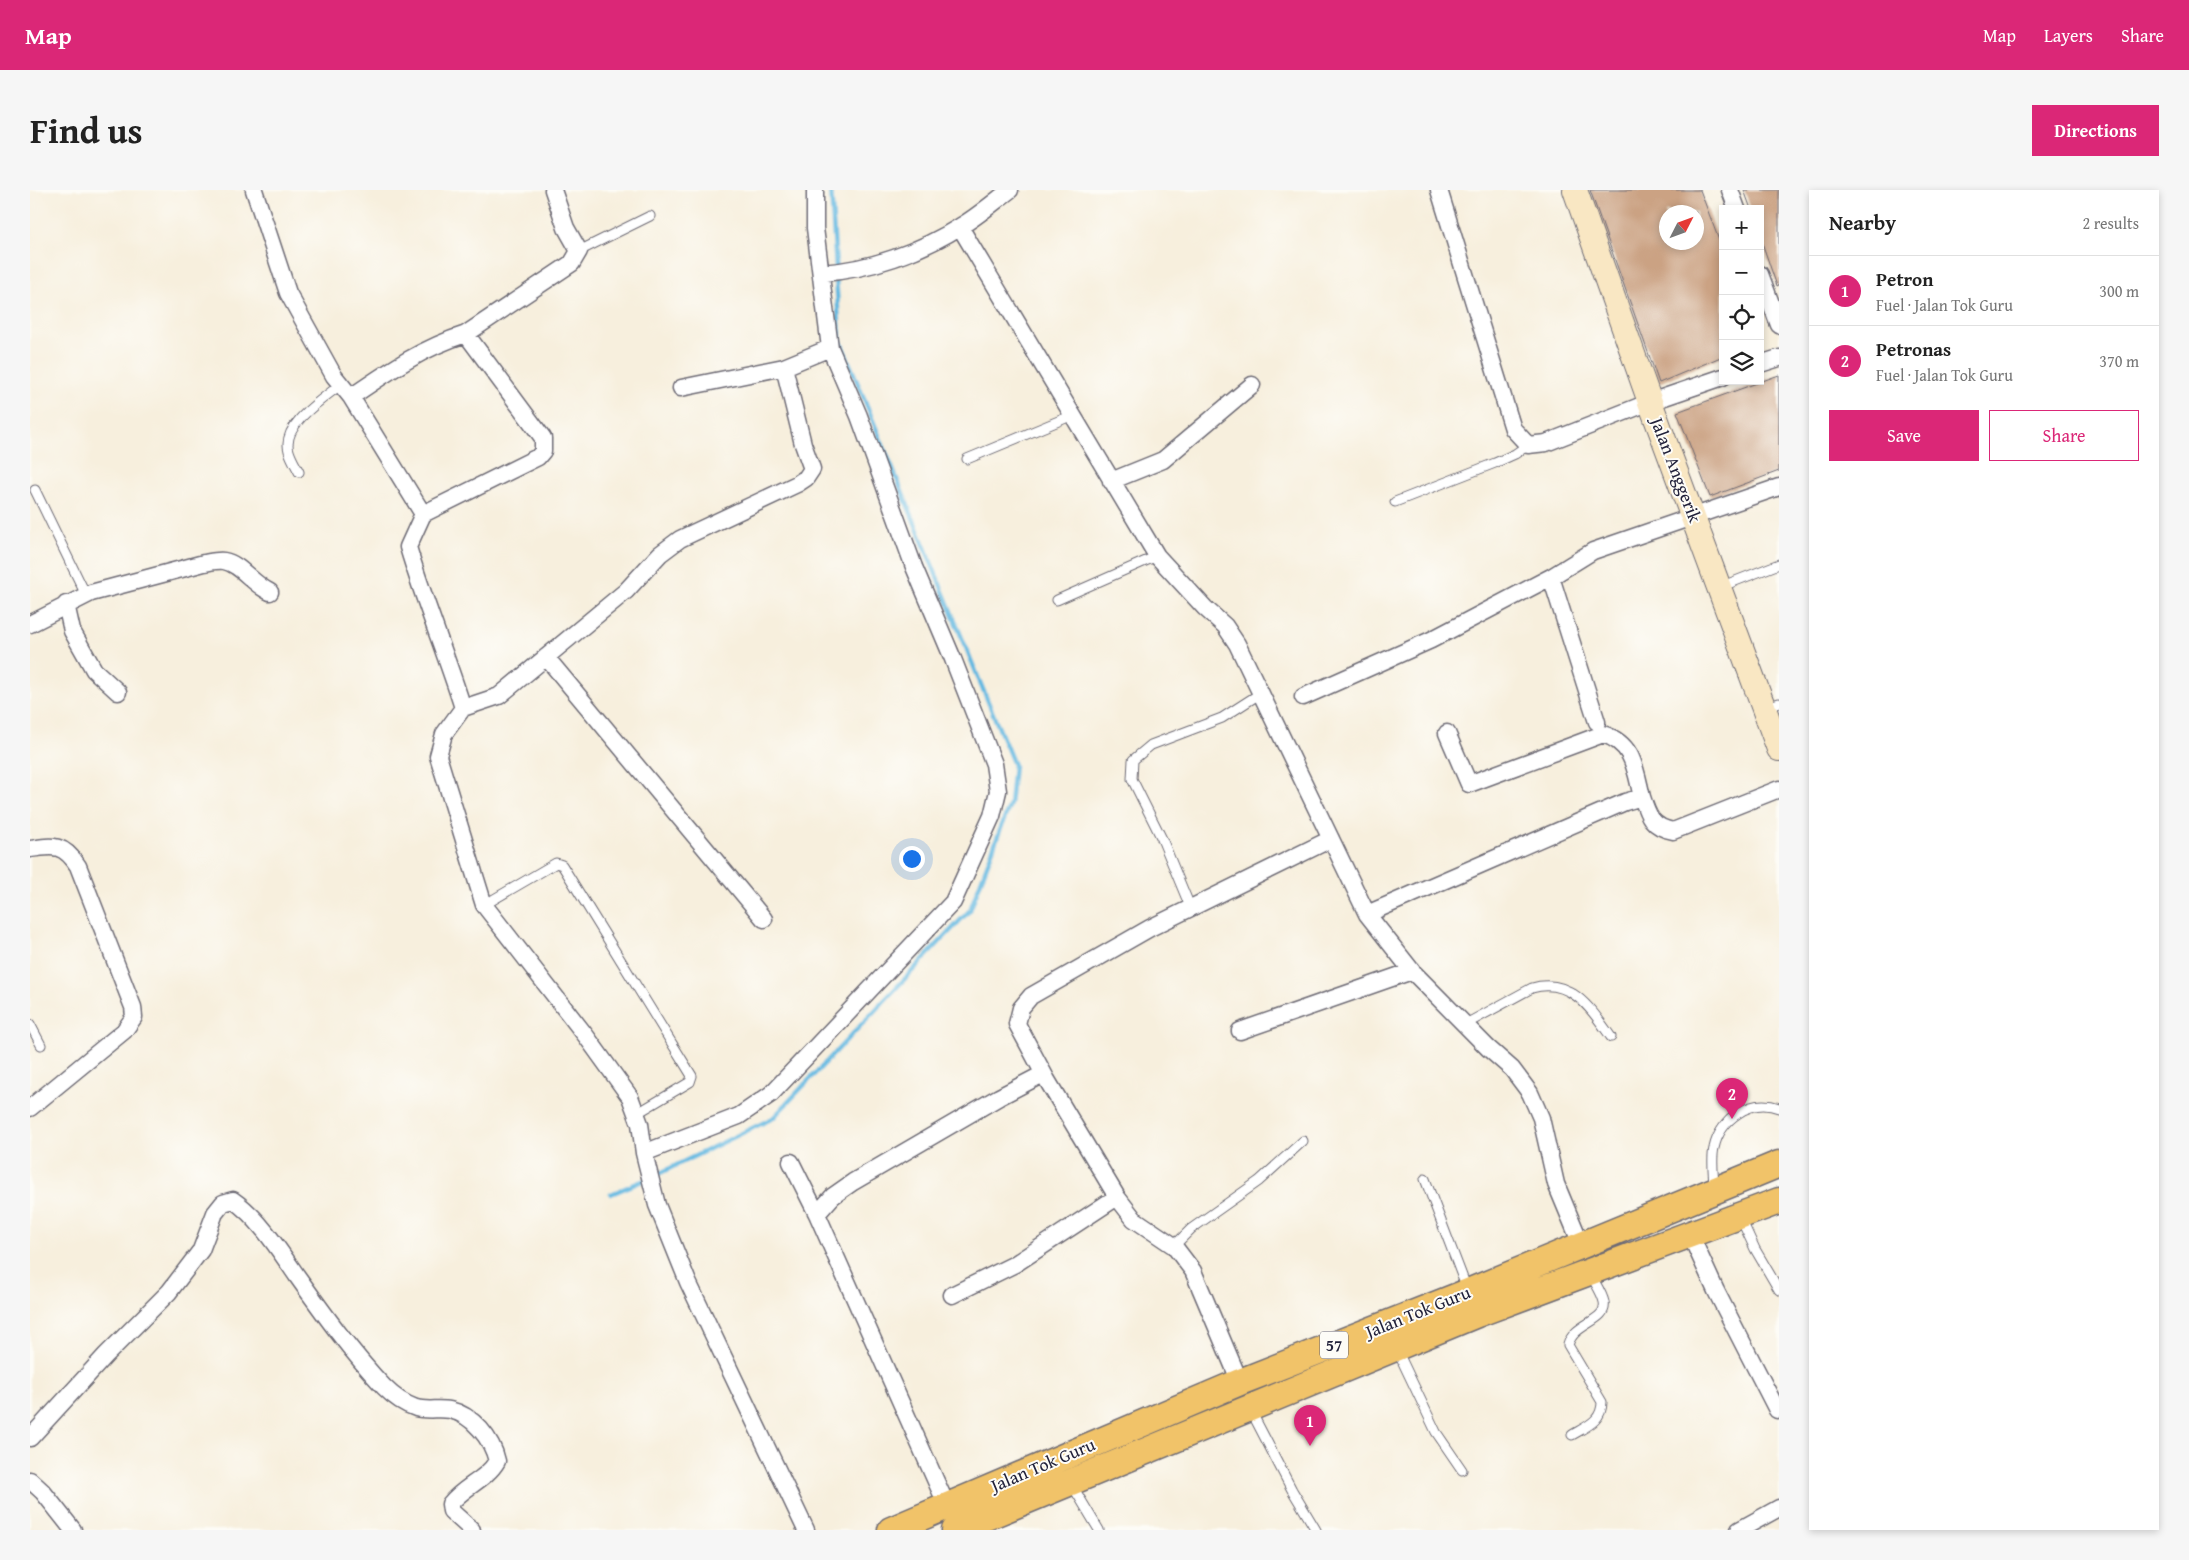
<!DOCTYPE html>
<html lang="en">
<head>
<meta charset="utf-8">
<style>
  :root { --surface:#fff; --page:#f6f6f6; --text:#222; --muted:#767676; --line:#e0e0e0; --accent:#db2777 }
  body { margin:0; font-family:"Gentium Book Plus",serif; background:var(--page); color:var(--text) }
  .controls { position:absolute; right:15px; top:15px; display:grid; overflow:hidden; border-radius:0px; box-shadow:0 2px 8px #0003 }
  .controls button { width:45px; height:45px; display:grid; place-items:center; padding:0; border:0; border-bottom:1px solid var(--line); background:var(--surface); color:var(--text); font:25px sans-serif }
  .compass { position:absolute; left:1629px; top:15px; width:45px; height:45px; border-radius:50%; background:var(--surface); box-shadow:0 2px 8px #0003; rotate:48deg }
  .you { position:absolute; left:881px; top:668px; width:18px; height:18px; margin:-12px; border:4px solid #fff; border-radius:50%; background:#1a73e8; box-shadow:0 0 0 8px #1a73e833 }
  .badge { display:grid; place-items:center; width:32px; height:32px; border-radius:50%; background:var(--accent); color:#fff; font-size:16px; font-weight:700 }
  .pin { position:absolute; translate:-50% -41px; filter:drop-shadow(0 1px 2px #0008) }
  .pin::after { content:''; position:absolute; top:26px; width:18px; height:15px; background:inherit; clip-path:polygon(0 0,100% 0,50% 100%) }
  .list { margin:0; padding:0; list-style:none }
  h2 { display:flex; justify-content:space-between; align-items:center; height:65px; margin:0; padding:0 20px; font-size:21px }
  h2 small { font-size:16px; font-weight:400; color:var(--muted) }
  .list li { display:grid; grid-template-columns:32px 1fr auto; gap:15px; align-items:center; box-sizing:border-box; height:70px; padding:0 20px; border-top:1px solid var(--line) }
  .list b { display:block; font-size:19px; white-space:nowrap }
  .list p { margin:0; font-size:16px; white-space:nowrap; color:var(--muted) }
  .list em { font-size:16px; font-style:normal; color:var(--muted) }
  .actions { display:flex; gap:10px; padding:15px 20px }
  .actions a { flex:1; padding:11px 0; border:1px solid var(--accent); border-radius:0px; text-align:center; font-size:18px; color:var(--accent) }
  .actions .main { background:var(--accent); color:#fff }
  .icon { flex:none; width:28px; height:28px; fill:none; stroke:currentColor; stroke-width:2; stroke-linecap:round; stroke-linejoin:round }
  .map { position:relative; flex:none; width:1749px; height:1340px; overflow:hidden; border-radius:0px }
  header { display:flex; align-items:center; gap:30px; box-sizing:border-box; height:70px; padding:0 25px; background:var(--accent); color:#fff }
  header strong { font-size:24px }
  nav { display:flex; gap:28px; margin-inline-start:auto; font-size:18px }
  .intro { display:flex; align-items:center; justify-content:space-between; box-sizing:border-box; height:120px; padding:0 30px }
  h1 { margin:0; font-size:35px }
  .button { padding:12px 22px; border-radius:0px; background:var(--accent); color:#fff; font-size:18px; font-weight:700 }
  main { display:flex; gap:30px; padding:0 30px }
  aside { flex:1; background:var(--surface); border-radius:0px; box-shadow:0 2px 8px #0003 }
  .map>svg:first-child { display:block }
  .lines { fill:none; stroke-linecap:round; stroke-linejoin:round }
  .stream { stroke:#65b9e1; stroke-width:4.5 }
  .building { fill:#cba283; fill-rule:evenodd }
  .lane-casing { stroke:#6d6a74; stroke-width:11 }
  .street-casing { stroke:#6d6a74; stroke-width:19 }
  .secondary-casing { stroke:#6d6a74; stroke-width:26 }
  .primary-casing { stroke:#6d6a74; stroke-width:29 }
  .lane { stroke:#fff; stroke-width:9 }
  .street { stroke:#fff; stroke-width:16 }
  .secondary { stroke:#f9e7c3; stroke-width:24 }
  .primary { stroke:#f1c369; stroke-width:26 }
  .labels { text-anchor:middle; stroke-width:4; stroke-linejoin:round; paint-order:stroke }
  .shield { fill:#fdfcf7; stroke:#646373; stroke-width:1 }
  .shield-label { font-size:16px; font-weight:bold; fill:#22223b }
  .street-label { font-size:18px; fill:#22223b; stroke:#fdfcf7 }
</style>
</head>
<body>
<header>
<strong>Map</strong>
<nav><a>Map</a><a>Layers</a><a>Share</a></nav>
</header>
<div class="intro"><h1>Find us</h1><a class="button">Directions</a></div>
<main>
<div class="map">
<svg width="1749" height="1340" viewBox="0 0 1749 1340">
  <rect width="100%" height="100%" fill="#fdfcf7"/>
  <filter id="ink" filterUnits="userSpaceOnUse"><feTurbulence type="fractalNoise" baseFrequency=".02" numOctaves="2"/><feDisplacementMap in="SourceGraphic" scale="10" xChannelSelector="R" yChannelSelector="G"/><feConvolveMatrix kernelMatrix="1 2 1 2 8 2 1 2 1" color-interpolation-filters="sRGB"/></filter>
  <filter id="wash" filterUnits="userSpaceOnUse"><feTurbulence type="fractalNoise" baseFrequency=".0096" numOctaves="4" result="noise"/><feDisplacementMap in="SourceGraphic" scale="20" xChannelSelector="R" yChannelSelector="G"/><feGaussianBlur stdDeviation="1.12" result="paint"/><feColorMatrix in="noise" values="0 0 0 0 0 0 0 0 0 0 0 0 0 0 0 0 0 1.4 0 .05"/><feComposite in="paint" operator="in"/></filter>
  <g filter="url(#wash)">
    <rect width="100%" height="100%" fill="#f7efdd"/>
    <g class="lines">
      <!-- stream -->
      <path class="stream" d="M801,0L806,78
        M624,986L743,928L940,720L980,614L984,575L810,150L806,86
        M581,1004L617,989"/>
    </g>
    <g id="blocks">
      <!-- building -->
      <path class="building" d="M1560,0H1670L1693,61V166L1629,193ZM1636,22H1666V52H1636Z
        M1714,0H1749V95L1747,96L1730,47V19H1721Z
        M1749,185V281L1680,307L1647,222Z"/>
    </g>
  </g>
  <g filter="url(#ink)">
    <use href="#blocks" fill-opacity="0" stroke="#6d6a74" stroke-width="1"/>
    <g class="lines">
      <defs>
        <path id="lane" d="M549,61L620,26
          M937,269L1043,225
          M269,282C266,276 261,268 259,261C251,235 293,209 310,195
          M5,300L56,405
          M1365,312L1465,273L1485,264L1498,255
          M1690,397L1749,374
          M1027,410L1127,366
          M1734,518L1749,513
          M454,715L526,673L532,675L662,886L660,892L606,924
          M1161,719L1132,649L1102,589L1103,570L1121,555L1192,528L1231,503
          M0,834L11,855
          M1434,835L1502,798C1541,787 1561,819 1581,847
          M1395,989L1437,1099
          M1684,998C1684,986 1681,970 1684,958C1690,930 1720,907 1749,918
          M1711,1029L1725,1059L1749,1100
          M1144,1056L1161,1039L1229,991L1273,951
          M1367,1160L1406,1242L1432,1280
          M1221,1221L1262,1300L1286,1340
          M1542,1245C1557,1236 1572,1231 1572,1212L1538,1155C1544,1132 1578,1132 1574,1112C1572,1102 1564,1092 1560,1083
          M1042,1295L1069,1340"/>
        <path id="street" d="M224,0L258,103L304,186L321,207C359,181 392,158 436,144L513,248V261L508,267L393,324L378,357C394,411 416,464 433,518
          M1409,0L1483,239L1498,255L1516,253L1620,212L1693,187
          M1700,0L1707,19
          M930,37L1127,366L1175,418L1195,436L1207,454L1337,724L1382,781L1458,858L1482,879L1500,903L1511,928L1526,994L1551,1054
          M791,83C839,80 890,62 931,36C948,26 964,12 980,0
          M1730,84L1749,135
          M436,144L542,73L549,61L536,38L523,0
          M1730,174L1749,168
          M754,177L773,254L782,279L776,288L767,294L650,349L630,364L596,401L469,506L433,518L414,544L408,566L454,715L556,846L600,907L610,934L614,963L627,1015L658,1092L776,1340
          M651,198L754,177L800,158
          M321,207L393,324
          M1081,291L1133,270L1222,195
          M1521,387L1567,532
          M36,414L42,441L64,480L88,502
          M0,434L61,403L174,373C180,372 188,370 194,371C211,374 222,394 240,402
          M516,467L734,729
          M1273,507L1401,450L1521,387L1563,361L1749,297
          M1417,543L1439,594L1573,544C1604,554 1605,579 1612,607
          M0,659C24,655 34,654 48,676L103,817L104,827L94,841L0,918
          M1337,724L1595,612L1612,607C1618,626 1622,637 1643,641L1749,599
          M1210,841L1382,781
          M614,963L709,926L741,904L923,712L962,626L968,601L964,574L923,469L884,377L829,226L800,158L785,38V0
          M761,972L787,1024L917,1316
          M787,1024L803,1006L823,992L969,907L1013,884
          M1660,1044L1686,1101L1747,1220
          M922,1105L985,1074L1087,1007
          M1210,1192L1163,1081L1144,1056L1104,1029L1087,1007L1017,890L987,834L991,818L1001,806L1120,738L1301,649
          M0,1248L76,1165L139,1102L171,1060L185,1023L193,1013L203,1010C229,1028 249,1060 267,1086C294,1124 322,1163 354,1197C363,1206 374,1214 386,1218C397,1221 409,1218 420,1220C443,1225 462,1249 467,1271C456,1290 434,1296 420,1314L421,1321L442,1340
          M0,1290L13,1302L43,1340
          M1709,1340L1749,1318"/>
        <path id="secondary" d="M1545,0L1620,212L1749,559"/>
        <path id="primary" d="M861,1340L1210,1192L1438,1102L1749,974
          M925,1340L1447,1124L1749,1011"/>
      </defs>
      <!-- lane casing -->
      <use href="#lane" class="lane-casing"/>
      <!-- street casing -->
      <use href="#street" class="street-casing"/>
      <!-- secondary casing -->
      <use href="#secondary" class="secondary-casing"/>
      <!-- primary casing -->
      <use href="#primary" class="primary-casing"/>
      <!-- lane -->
      <use href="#lane" class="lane"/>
      <!-- street -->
      <use href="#street" class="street"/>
      <!-- secondary -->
      <use href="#secondary" class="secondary"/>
      <!-- primary -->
      <use href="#primary" class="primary"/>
    </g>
  </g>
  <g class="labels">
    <!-- shield labels -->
    <rect class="shield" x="1290" y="1141.5" width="28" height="27" rx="4"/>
    <g class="shield-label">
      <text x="1304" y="1161">57</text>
    </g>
    <!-- street labels -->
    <g class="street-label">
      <text transform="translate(1646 280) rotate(69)" y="6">Jalan Anggerik</text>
      <text transform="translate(1388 1122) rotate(-22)" y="6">Jalan Tok Guru</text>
      <text transform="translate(1013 1275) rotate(-23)" y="6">Jalan Tok Guru</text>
    </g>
  </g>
</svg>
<div class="controls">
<button>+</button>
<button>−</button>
<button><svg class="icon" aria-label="locate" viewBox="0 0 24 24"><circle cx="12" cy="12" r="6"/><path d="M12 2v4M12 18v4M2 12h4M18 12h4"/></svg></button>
<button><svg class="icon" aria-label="layers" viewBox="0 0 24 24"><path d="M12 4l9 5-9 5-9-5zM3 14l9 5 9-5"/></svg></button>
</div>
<svg class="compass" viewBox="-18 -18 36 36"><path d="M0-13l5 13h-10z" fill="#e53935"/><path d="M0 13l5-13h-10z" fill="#767676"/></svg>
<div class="you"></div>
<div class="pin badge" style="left:1280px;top:1256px">1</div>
<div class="pin badge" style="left:1702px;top:929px">2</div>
</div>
<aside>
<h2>Nearby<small>2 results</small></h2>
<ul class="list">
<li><span class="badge">1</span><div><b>Petron</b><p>Fuel · Jalan Tok Guru</p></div><em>300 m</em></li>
<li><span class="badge">2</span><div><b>Petronas</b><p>Fuel · Jalan Tok Guru</p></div><em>370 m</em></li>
</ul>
<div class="actions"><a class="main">Save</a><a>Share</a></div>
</aside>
</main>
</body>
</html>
